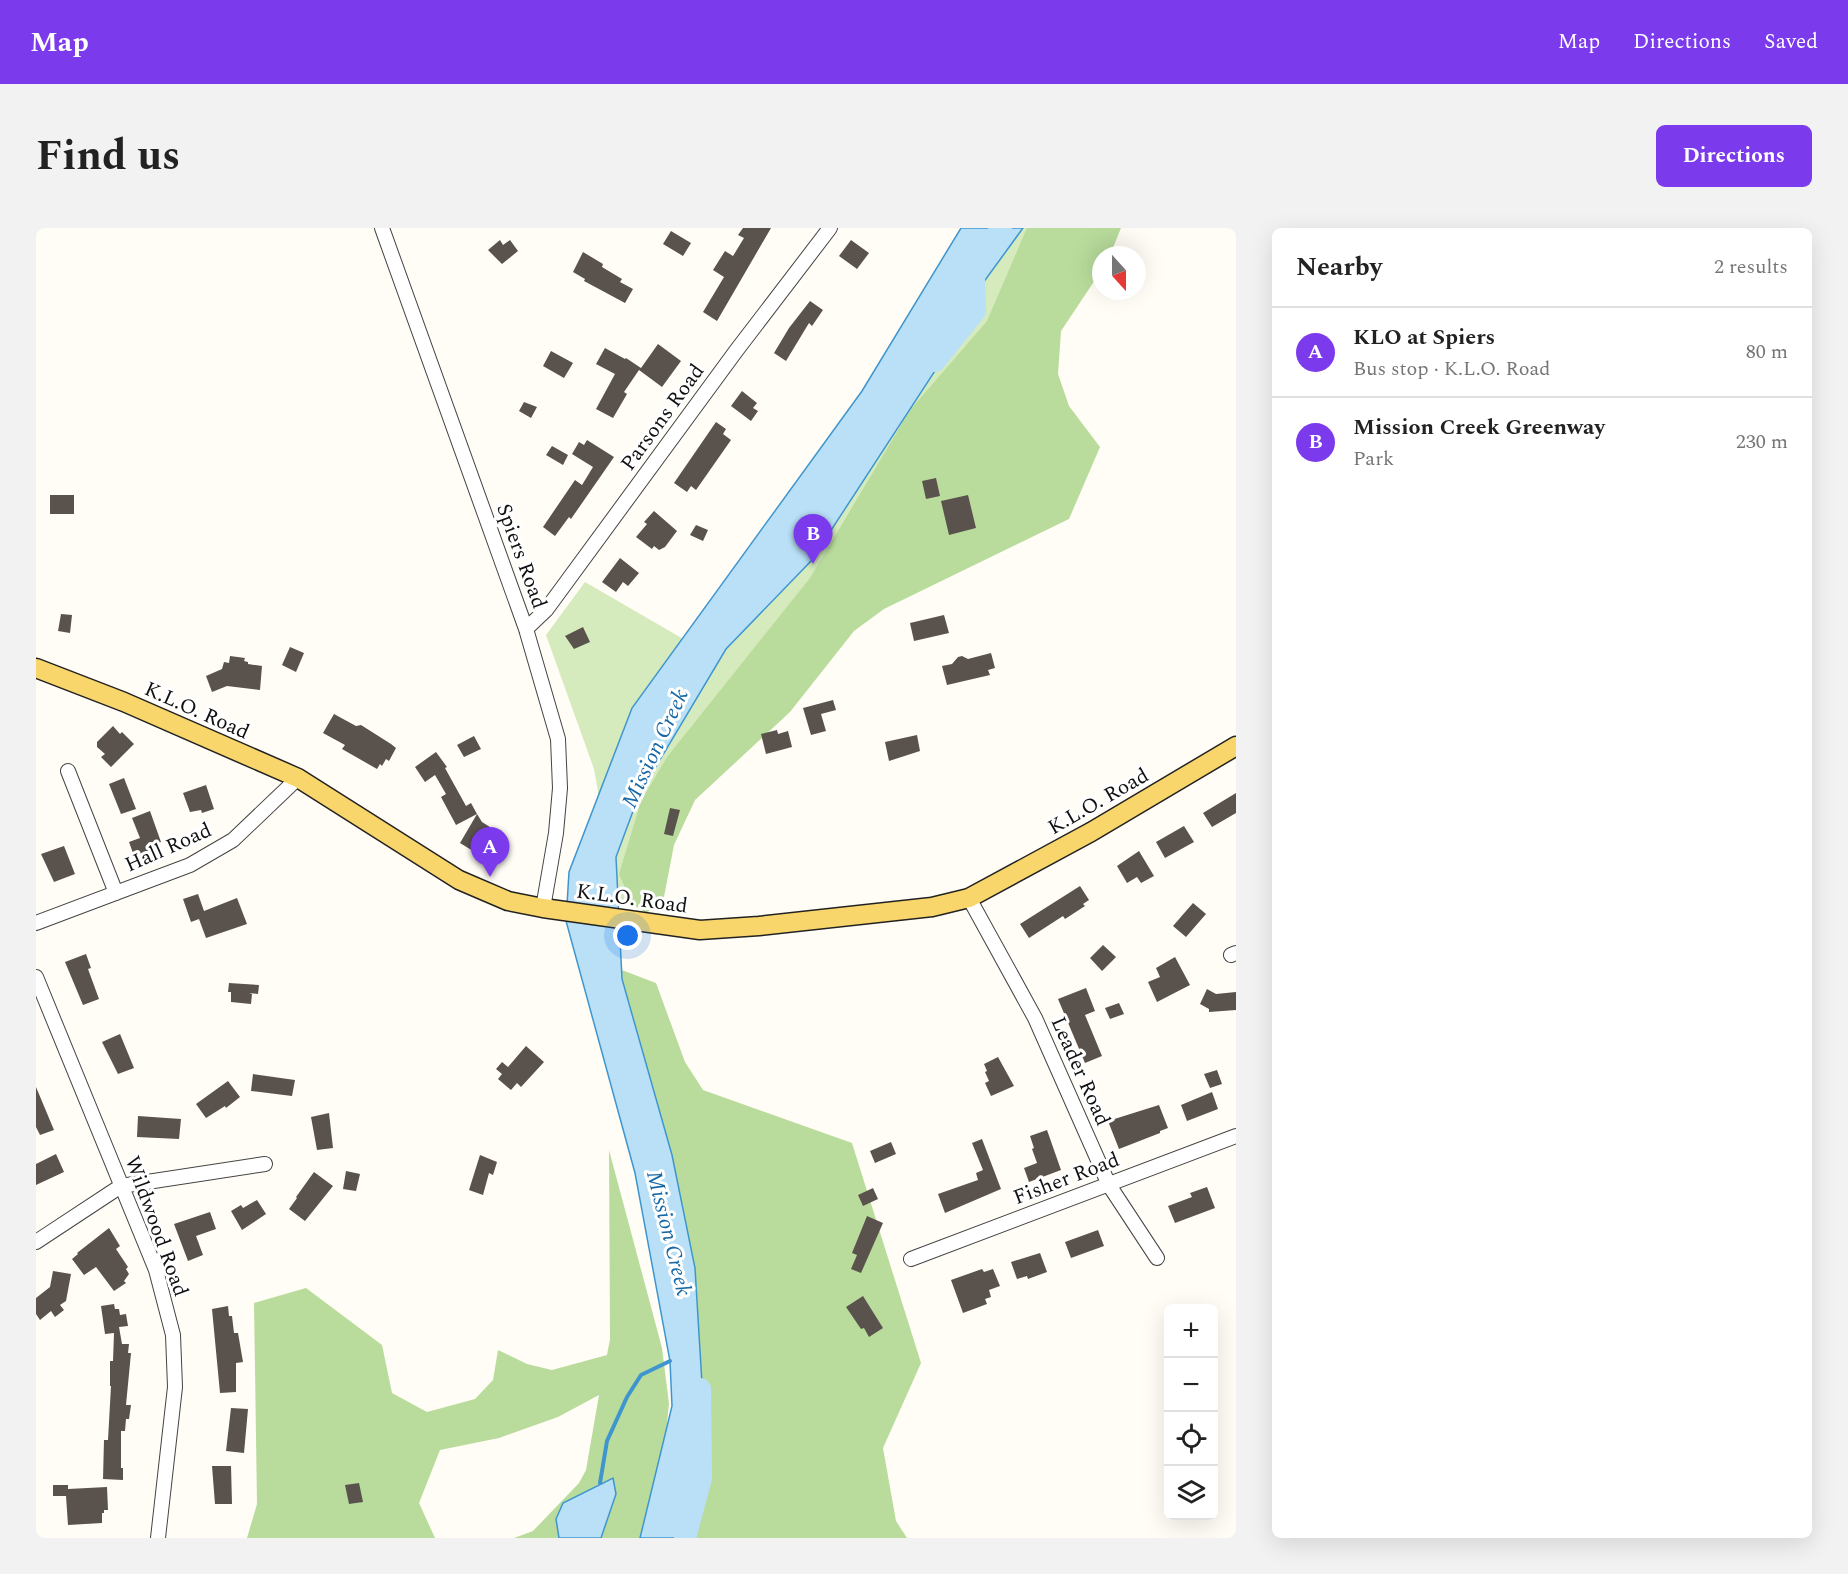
<!DOCTYPE html>
<html lang="en">
<head>
<meta charset="utf-8">
<style>
  :root { --surface:#fff; --page:#f2f2f2; --text:#222; --muted:#767676; --line:#e0e0e0; --accent:#7c3aed }
  body { margin:0; font-family:Spectral,serif; background:var(--page); color:var(--text) }
  .controls { position:absolute; right:18px; bottom:18px; display:grid; overflow:hidden; border-radius:9px; box-shadow:0 6px 24px #0002 }
  .controls button { width:54px; height:54px; display:grid; place-items:center; padding:0; border:0; border-bottom:2px solid var(--line); background:var(--surface); color:var(--text); font:30px sans-serif }
  .compass { position:absolute; left:1056px; top:18px; width:54px; height:54px; border-radius:50%; background:var(--surface); box-shadow:0 6px 24px #0002; rotate:159deg }
  .you { position:absolute; left:592px; top:708px; width:21px; height:21px; margin:-15px; border:4px solid #fff; border-radius:50%; background:#1a73e8; box-shadow:0 0 0 9px #1a73e833 }
  .badge { display:grid; place-items:center; width:39px; height:39px; border-radius:50%; background:var(--accent); color:#fff; font-size:20px; font-weight:700 }
  .pin { position:absolute; translate:-50% -50px; filter:drop-shadow(0 2px 3px #0008) }
  .pin::after { content:''; position:absolute; top:32px; width:21px; height:18px; background:inherit; clip-path:polygon(0 0,100% 0,50% 100%) }
  .list { margin:0; padding:0; list-style:none }
  h2 { display:flex; justify-content:space-between; align-items:center; height:78px; margin:0; padding:0 24px; font-size:26px }
  h2 small { font-size:20px; font-weight:400; color:var(--muted) }
  .list li { display:grid; grid-template-columns:39px 1fr auto; gap:18px; align-items:center; box-sizing:border-box; height:90px; padding:0 24px; border-top:2px solid var(--line) }
  .list b { display:block; font-size:22px; white-space:nowrap }
  .list p { margin:0; font-size:20px; white-space:nowrap; color:var(--muted) }
  .list em { font-size:20px; font-style:normal; color:var(--muted) }
  .icon { flex:none; width:33px; height:33px; fill:none; stroke:currentColor; stroke-width:2; stroke-linecap:round; stroke-linejoin:round }
  .map { position:relative; flex:none; width:1200px; height:1310px; overflow:hidden; border-radius:9px }
  header { display:flex; align-items:center; gap:36px; box-sizing:border-box; height:84px; padding:0 30px; background:var(--accent); color:#fff }
  header strong { font-size:28px }
  nav { display:flex; gap:33px; margin-inline-start:auto; font-size:21px }
  .intro { display:flex; align-items:center; justify-content:space-between; box-sizing:border-box; height:144px; padding:0 36px }
  h1 { margin:0; font-size:42px }
  .button { padding:15px 27px; border-radius:9px; background:var(--accent); color:#fff; font-size:21px; font-weight:700 }
  main { display:flex; gap:36px; padding:0 36px }
  aside { flex:1; background:var(--surface); border-radius:9px; box-shadow:0 6px 24px #0002 }
  .map>svg:first-child { display:block }
  .green { fill:#d5ebbd }
  .forest { fill:#b9dc9c }
  .water { fill:#b9e0f7; stroke:#3f96cf; stroke-width:1.5 }
  .lines { fill:none; stroke-linecap:round; stroke-linejoin:round }
  .stream { stroke:#3f96cf; stroke-width:4 }
  .river { stroke:#b9e0f7; stroke-width:22 }
  .building { fill:#5a524d }
  .minor-casing { stroke:#444; stroke-width:16 }
  .major-casing { stroke:#222; stroke-width:21 }
  .minor { stroke:#fff; stroke-width:14 }
  .major { stroke:#f9d66b; stroke-width:18 }
  .labels { text-anchor:middle; stroke-width:6; stroke-linejoin:round; paint-order:stroke }
  .street-label { font-size:21px; fill:#111; stroke:#fff }
  .water-label { font-size:22px; font-style:italic; fill:#1768a6; stroke:#fff }
</style>
</head>
<body>
<header>
<strong>Map</strong>
<nav><a>Map</a><a>Directions</a><a>Saved</a></nav>
</header>
<div class="intro"><h1>Find us</h1><a class="button">Directions</a></div>
<main>
<div class="map">
<svg width="1200" height="1310" viewBox="0 0 1200 1310">
  <rect width="100%" height="100%" fill="#fffdf5"/>
  <!-- green -->
  <path class="green" d="M944,0H1028L646,569L616,677L553,678L563,569L558,541L510,407L549,354L668,423Z"/>
  <!-- forest -->
  <path class="forest" d="M991,0H1085L1074,27H1065V43L1025,103L1022,146L1033,178L1064,219L1033,291L848,381L818,403L754,484L659,572L638,617L627,674L610,685L596,676L583,646L605,573L631,529L774,350L874,182L951,93Z
    M562,733L620,755L649,834L667,862L816,915L885,1135L847,1220L860,1293L871,1310H648L657,1198Z
    M573,922L626,1120L633,1176L627,1234L610,1310H478L497,1303L543,1255L550,1242L563,1167L522,1189L463,1210L404,1222L383,1275L399,1310H211L221,1276L218,1075L270,1060L346,1117L356,1165L391,1184L439,1171L457,1152L462,1122L491,1136L516,1142L571,1127L574,1111Z"/>
  <!-- water -->
  <path class="water" d="M925,0H987L939,66L910,126L775,333L690,421L603,567L580,629L586,751L636,927L659,1040L667,1172L646,1310H604L636,1178L634,1133L599,945L530,693L533,644L596,480L826,163Z
    M577,1250L580,1266L565,1310H523L520,1291L527,1275Z"/>
  <g class="lines">
    <!-- stream -->
    <path class="stream" d="M564,1255L571,1213L591,1169L605,1147L634,1133"/>
    <!-- river -->
    <path class="river" d="M899,133L939,83L938,47L965,0
      M649,1310L665,1250L664,1161"/>
  </g>
  <!-- building -->
  <path class="building" d="M707,0H735L681,93L667,84L688,49L677,42L689,23L697,28L708,10L702,7Z
    M635,3L655,15L647,28L627,16Z
    M464,12L467,17L474,12L482,23L466,36L452,22Z
    M815,12L833,25L821,41L803,28Z
    M547,24L567,36L566,39L586,51L584,54L597,61L589,75L548,53L549,51L537,44Z
    M774,73L787,82L776,98L773,95L750,133L738,125L753,100Z
    M622,116L645,133L626,159L603,142L588,164L591,166L577,190L560,181L579,146L560,136L569,120L589,131L590,130L605,140Z
    M515,123L537,135L528,150L507,138Z
    M706,163L721,175L717,180L722,183L715,193L695,178Z
    M488,174L501,179L495,190L483,183Z
    M680,194L690,201L687,206L695,212L660,262L655,258L651,264L638,255Z
    M551,212L578,229L535,291L533,289L519,308L507,299L539,252L546,257L557,239L536,226L543,214L548,217Z
    M516,218L532,227L527,237L510,227Z
    M900,250L904,268L890,271L886,253Z
    M14,267H38V286H14Z
    M932,267L940,300L913,307L905,273Z
    M618,283L641,303L629,319L623,322L618,318L616,321L600,309L611,296L608,294Z
    M660,297L672,302L667,313L654,307Z
    M584,330L603,345L592,358L587,354L580,364L566,354Z
    M25,386L36,387L34,405L22,403Z
    M908,387L913,405L878,413L874,395Z
    M547,399L554,414L538,421L529,408Z
    M254,419L268,425L260,444L246,437Z
    M955,425L959,440L952,442L954,447L911,457L906,438L916,436L922,429L926,428L932,431Z
    M194,428L209,430L208,433L212,434V436L226,438L224,462L191,458L176,464L170,448L186,441L188,434L193,435Z
    M797,472L800,482L785,486L790,503L775,507L767,480Z
    M298,486L320,498L325,497L355,516L360,520L353,533L350,531L346,538L344,536L341,541L306,521L309,517L287,505Z
    M77,498L84,506L86,504L98,516L75,539L65,529L69,526L61,519V514Z
    M741,502L742,506L752,503L756,519L730,526L725,506Z
    M881,507L884,523L853,533L849,514Z
    M438,508L445,521L428,529L421,517Z
    M400,524L411,539L409,540L430,578L435,575L441,586L420,597L405,569L410,566L399,547L389,554L379,539Z
    M88,550L100,581L85,586L73,556Z
    M170,557L178,581L166,585L165,582L154,584L147,565Z
    M1200,565V585L1176,599L1167,585Z
    M634,580L644,582L637,608L628,606Z
    M114,583L125,614L113,618L114,622L98,628L93,614L104,610L96,590Z
    M441,586L446,594L457,601L442,626L424,615Z
    M1148,598L1158,614L1129,630L1120,614Z
    M28,618L39,646L18,654L5,626Z
    M1103,623L1118,648L1105,655L1101,649L1091,655L1081,638Z
    M1044,658L1053,672L1047,676L1049,678L1029,691L1027,688L993,710L984,696Z
    M162,666L168,683L201,670L211,696L170,710L163,691L155,694L147,671Z
    M1157,675L1170,686L1150,709L1137,698Z
    M1067,717L1080,729L1066,743L1054,730Z
    M50,726L55,740L52,741L63,771L47,777L29,734Z
    M1139,729L1154,757L1121,774L1112,754L1124,749L1120,740Z
    M193,755L223,757L222,766L213,765L216,766L215,776L195,774V764H192Z
    M1050,760L1059,783L1049,787L1066,828L1049,835L1022,771Z
    M1171,761L1180,766L1200,764V782L1173,784V781L1164,776Z
    M1083,775L1088,786L1074,791L1069,780Z
    M84,806L98,840L82,846L66,814Z
    M490,818L508,834L485,859L481,855L475,862L462,851L466,846L460,841L466,834L472,839Z
    M962,829L978,858L955,868L949,855L953,853L949,844L951,843L948,836Z
    M1181,842L1186,856L1174,860L1168,846Z
    M217,846L259,852L256,868L215,863Z
    M192,853L204,869L190,880L189,878L170,890L160,876Z
    M0,859L18,902L4,907L0,899Z
    M1176,864L1182,881L1151,893L1145,877Z
    M1123,877L1132,900L1124,903V905L1083,921L1072,893Z
    M293,885L297,920L281,922L275,889Z
    M102,888L145,891L143,911L101,909Z
    M1011,902L1025,942L993,954L988,940L1001,935L996,921L998,920L994,908Z
    M946,911L965,961L909,985L902,966L942,952L940,945L947,942L936,915Z
    M855,914L860,926L839,935L834,923Z
    M20,926L28,944L0,957V936Z
    M444,927L461,934L457,947L453,945L447,967L433,962Z
    M310,943L324,946L320,963L307,961Z
    M278,944L297,958L269,993L253,981L261,970L260,969Z
    M1171,959L1179,980L1139,995L1132,978L1156,969L1154,965Z
    M837,960L842,971L827,978L822,967Z
    M221,972L230,986L206,1002L195,983L205,977L207,980Z
    M174,984L180,1001L160,1008L167,1027L152,1033L138,996Z
    M831,988L847,995L825,1045L815,1041L821,1027L816,1025Z
    M73,1000L84,1018L80,1021L92,1039L90,1041L93,1046L88,1053L90,1055L78,1063L60,1039L48,1047L36,1031L42,1026L41,1025Z
    M1062,1002L1068,1018L1035,1030L1029,1014Z
    M1004,1025L1011,1044L992,1051L991,1048L981,1051L975,1034Z
    M946,1041L948,1044L957,1041L964,1058L953,1062L955,1069L949,1071L951,1076L927,1085L915,1052Z
    M17,1043L35,1046L30,1073L24,1077L28,1082L19,1089L15,1083L4,1092L0,1086V1070L14,1059Z
    M827,1068L847,1100L833,1109L828,1100L825,1101L810,1079Z
    M78,1076L79,1081H83L84,1087L90,1086L92,1098L83,1099L86,1116H93L92,1125H95L90,1177H95L93,1191H90L89,1203H85V1240H87V1252L67,1251L68,1212H72L75,1158H74V1133H77L78,1105L69,1106L65,1078Z
    M192,1078L193,1088H196L198,1105H202L207,1134L200,1135V1164L184,1165L176,1081Z
    M195,1180L212,1181L208,1225L190,1223Z
    M176,1238H195L196,1276H179Z
    M323,1255L327,1274L313,1276L309,1257Z
    M17,1257H32V1261L71,1259L72,1282H68V1285H66V1295L32,1297L30,1268H17Z"/>
  <g class="lines">
    <defs>
      <path id="minor" d="M346,0L490,401L522,511L524,560L520,605L507,680
        M490,401L510,382L700,123L794,0
        M32,543L80,665
        M933,670L999,790L1073,957L1121,1030
        M0,695L154,637L197,612L262,550
        M1195,727L1200,725
        M0,749L120,1042L137,1107L139,1159L122,1310
        M0,1014L85,958L229,936
        M875,1031L1200,908"/>
      <path id="major" d="M0,440L88,474L262,550L423,652L472,673L507,680L664,702L723,698L896,679L933,670L1055,604L1200,518"/>
    </defs>
    <!-- minor casing -->
    <use href="#minor" class="minor-casing"/>
    <!-- major casing -->
    <use href="#major" class="major-casing"/>
    <!-- minor -->
    <use href="#minor" class="minor"/>
    <!-- major -->
    <use href="#major" class="major"/>
  </g>
  <g class="labels">
    <!-- street labels -->
    <g class="street-label">
      <text transform="translate(626 189) rotate(-54)" y="7">Parsons Road</text>
      <text transform="translate(486 328) rotate(70)" y="7">Spiers Road</text>
      <text transform="translate(161 482) rotate(24)" y="7">K.L.O. Road</text>
      <text transform="translate(1062 573) rotate(-30)" y="7">K.L.O. Road</text>
      <text transform="translate(132 619) rotate(-24)" y="7">Hall Road</text>
      <text transform="translate(596 670) rotate(8)" y="7">K.L.O. Road</text>
      <text transform="translate(1045 843) rotate(66)" y="7">Leader Road</text>
      <text transform="translate(1030 950) rotate(-21)" y="7">Fisher Road</text>
      <text transform="translate(121 998) rotate(70)" y="7">Wildwood Road</text>
    </g>
    <!-- water labels -->
    <g class="water-label">
      <text transform="translate(618 520) rotate(-65)" y="8">Mission Creek</text>
      <text transform="translate(634 1005) rotate(76)" y="8">Mission Creek</text>
    </g>
  </g>
</svg>
<div class="controls">
<button>+</button>
<button>−</button>
<button><svg class="icon" aria-label="locate" viewBox="0 0 24 24"><circle cx="12" cy="12" r="6"/><path d="M12 2v4M12 18v4M2 12h4M18 12h4"/></svg></button>
<button><svg class="icon" aria-label="layers" viewBox="0 0 24 24"><path d="M12 4l9 5-9 5-9-5zM3 14l9 5 9-5"/></svg></button>
</div>
<svg class="compass" viewBox="-18 -18 36 36"><path d="M0-13l5 13h-10z" fill="#e53935"/><path d="M0 13l5-13h-10z" fill="#767676"/></svg>
<div class="you"></div>
<div class="pin badge" style="left:454px;top:649px">A</div>
<div class="pin badge" style="left:777px;top:336px">B</div>
</div>
<aside>
<h2>Nearby<small>2 results</small></h2>
<ul class="list">
<li><span class="badge">A</span><div><b>KLO at Spiers</b><p>Bus stop · K.L.O. Road</p></div><em>80 m</em></li>
<li><span class="badge">B</span><div><b>Mission Creek Greenway</b><p>Park</p></div><em>230 m</em></li>
</ul>
</aside>
</main>
</body>
</html>
